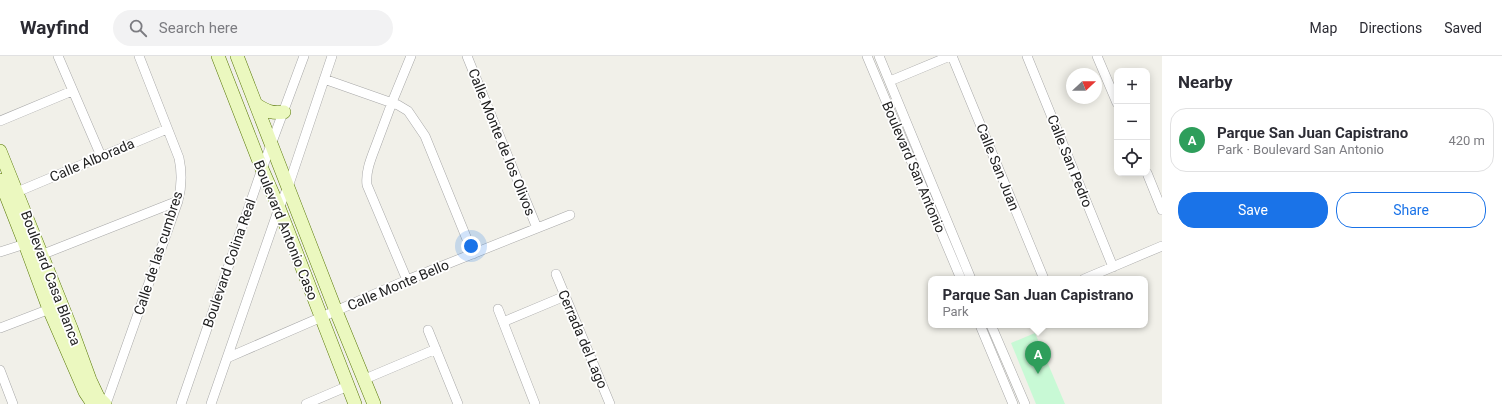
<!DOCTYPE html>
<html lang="en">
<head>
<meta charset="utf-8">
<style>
  :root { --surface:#fff; --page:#f2f2f3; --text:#2b2b33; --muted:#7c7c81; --line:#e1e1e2; --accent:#1a73e8 }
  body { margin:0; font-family:Roboto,sans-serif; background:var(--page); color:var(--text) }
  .controls { position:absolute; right:12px; top:12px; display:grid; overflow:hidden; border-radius:8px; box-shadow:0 2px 10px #0003 }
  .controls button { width:36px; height:36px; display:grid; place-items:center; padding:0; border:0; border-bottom:1px solid var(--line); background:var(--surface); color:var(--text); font:20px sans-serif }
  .compass { position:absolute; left:1066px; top:12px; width:36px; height:36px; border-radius:50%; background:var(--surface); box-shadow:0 2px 10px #0003; rotate:68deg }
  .you { position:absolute; left:471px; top:190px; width:14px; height:14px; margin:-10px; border:3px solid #fff; border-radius:50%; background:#1a73e8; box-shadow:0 0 0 6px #1a73e833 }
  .badge { display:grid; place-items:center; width:26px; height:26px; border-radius:50%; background:var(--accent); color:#fff; font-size:13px; font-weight:700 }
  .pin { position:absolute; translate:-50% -33px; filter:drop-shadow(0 1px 2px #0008) }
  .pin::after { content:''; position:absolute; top:21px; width:14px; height:12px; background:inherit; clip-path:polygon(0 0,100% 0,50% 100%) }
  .popup { position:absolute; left:928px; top:220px; width:220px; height:52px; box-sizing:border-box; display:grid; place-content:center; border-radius:8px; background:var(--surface); filter:drop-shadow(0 1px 3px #0005); font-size:13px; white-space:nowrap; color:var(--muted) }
  .popup b { font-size:15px; color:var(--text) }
  .popup::after { content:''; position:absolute; left:50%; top:100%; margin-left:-8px; border:8px solid transparent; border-top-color:var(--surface) }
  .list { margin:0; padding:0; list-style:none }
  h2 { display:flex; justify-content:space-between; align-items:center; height:52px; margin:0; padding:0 16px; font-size:17px }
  h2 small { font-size:13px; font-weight:400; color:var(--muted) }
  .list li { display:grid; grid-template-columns:26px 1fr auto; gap:12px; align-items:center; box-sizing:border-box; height:64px; margin:0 8px 8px; padding:0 8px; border:1px solid var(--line); border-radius:16px }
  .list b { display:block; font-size:15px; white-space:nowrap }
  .list p { margin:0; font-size:13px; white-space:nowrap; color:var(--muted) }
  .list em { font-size:13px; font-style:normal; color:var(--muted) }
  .actions { display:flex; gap:8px; padding:12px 16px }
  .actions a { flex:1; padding:9px 0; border:1px solid var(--accent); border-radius:16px; text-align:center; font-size:14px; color:var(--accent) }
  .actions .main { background:var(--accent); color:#fff }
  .icon { flex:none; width:22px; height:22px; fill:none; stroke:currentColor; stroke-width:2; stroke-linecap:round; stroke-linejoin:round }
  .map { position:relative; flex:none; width:1162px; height:348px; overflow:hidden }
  header { display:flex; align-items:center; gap:24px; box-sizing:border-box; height:56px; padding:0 20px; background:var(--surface); border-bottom:1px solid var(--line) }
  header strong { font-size:19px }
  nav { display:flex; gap:22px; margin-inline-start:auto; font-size:14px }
  .search { width:280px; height:36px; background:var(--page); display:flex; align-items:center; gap:10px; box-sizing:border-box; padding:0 14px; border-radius:22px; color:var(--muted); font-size:15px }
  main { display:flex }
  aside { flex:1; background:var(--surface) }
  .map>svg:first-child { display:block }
  .park { fill:#c8f9d5 }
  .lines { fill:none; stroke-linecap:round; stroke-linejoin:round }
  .street-casing { stroke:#a8a8a8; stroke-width:10 }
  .secondary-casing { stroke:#597908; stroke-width:14 }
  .street { stroke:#fff; stroke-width:9 }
  .secondary { stroke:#ebf8bf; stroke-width:13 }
  .labels { text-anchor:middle; stroke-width:3.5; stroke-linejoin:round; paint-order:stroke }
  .street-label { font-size:14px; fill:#212121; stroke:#fff }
</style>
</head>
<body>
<header>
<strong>Wayfind</strong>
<div class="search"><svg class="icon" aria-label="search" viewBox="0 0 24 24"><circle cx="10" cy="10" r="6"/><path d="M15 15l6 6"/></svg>Search here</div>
<nav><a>Map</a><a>Directions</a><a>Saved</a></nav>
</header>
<main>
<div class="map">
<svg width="1162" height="348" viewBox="0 0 1162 348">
  <rect width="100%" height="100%" fill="#f1f0e9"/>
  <!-- park -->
  <path class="park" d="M1035,277L1065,348H1036L1011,287Z"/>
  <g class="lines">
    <defs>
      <path id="street" d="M58,0L101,100
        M467,0L537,172
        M867,0L961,223
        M879,0L971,223
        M952,0L1044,223
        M1027,0L1113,211
        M1097,0L1117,47
        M324,23L398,49L408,55L425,80L473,198
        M890,25L950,0
        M0,65L72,35
        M1147,117L1162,154
        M17,136L167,73
        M0,196L25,188
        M41,199L178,145
        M556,218L610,348
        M1084,223L1162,190
        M407,224L367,129C365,114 373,98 378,84C388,56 399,28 411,0
        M498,253L535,348
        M503,266L565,240
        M980,269L1013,348
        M991,269L1025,348
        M0,272L55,251
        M428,274L458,348
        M227,302L407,224L570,159
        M0,314L13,348
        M365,323L436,293
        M106,348L178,145C182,130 182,116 179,102L139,0
        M181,348L262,113L304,0
        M211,348L279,152L288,131L332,0
        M306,348L348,330"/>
      <path id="secondary" d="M218,0L262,113L279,152L355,348
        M237,0L336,255L374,348
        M257,49C266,55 273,58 284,56
        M0,95L71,272L90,324L98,341L105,348
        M0,124L25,188L49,253L85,336L93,348"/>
    </defs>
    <!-- street casing -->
    <use href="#street" class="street-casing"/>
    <!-- secondary casing -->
    <use href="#secondary" class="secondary-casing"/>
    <!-- street -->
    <use href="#street" class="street"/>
    <!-- secondary -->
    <use href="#secondary" class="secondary"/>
  </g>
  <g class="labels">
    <!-- street labels -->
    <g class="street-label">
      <text transform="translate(502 86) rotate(68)" y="5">Calle Monte de los Olivos</text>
      <text transform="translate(92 104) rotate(-23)" y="5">Calle Alborada</text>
      <text transform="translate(1070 105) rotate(68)" y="5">Calle San Pedro</text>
      <text transform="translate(914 111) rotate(67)" y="5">Boulevard San Antonio</text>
      <text transform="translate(998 111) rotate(68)" y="5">Calle San Juan</text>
      <text transform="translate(286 174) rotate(68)" y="5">Boulevard Antonio Caso</text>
      <text transform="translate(158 197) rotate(-72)" y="5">Calle de las cumbres</text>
      <text transform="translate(229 207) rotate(-71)" y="5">Boulevard Colina Real</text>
      <text transform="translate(51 222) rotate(69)" y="5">Boulevard Casa Blanca</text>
      <text transform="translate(398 229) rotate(-23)" y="5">Calle Monte Bello</text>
      <text transform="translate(583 283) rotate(67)" y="5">Cerrada del Lago</text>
    </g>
  </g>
</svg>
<div class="controls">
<button>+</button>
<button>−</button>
<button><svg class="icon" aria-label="locate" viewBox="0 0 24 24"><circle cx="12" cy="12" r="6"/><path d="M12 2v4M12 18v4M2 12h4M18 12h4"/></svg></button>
</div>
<svg class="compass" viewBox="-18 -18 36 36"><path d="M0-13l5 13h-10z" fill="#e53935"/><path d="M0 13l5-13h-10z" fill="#7c7c81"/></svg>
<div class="you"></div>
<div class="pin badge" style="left:1038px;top:318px;background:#2e9e5b">A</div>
<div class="popup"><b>Parque San Juan Capistrano</b>Park</div>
</div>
<aside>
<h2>Nearby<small></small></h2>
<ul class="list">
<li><span class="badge" style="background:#2e9e5b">A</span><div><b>Parque San Juan Capistrano</b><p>Park · Boulevard San Antonio</p></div><em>420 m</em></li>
</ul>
<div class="actions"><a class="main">Save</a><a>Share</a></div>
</aside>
</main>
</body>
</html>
